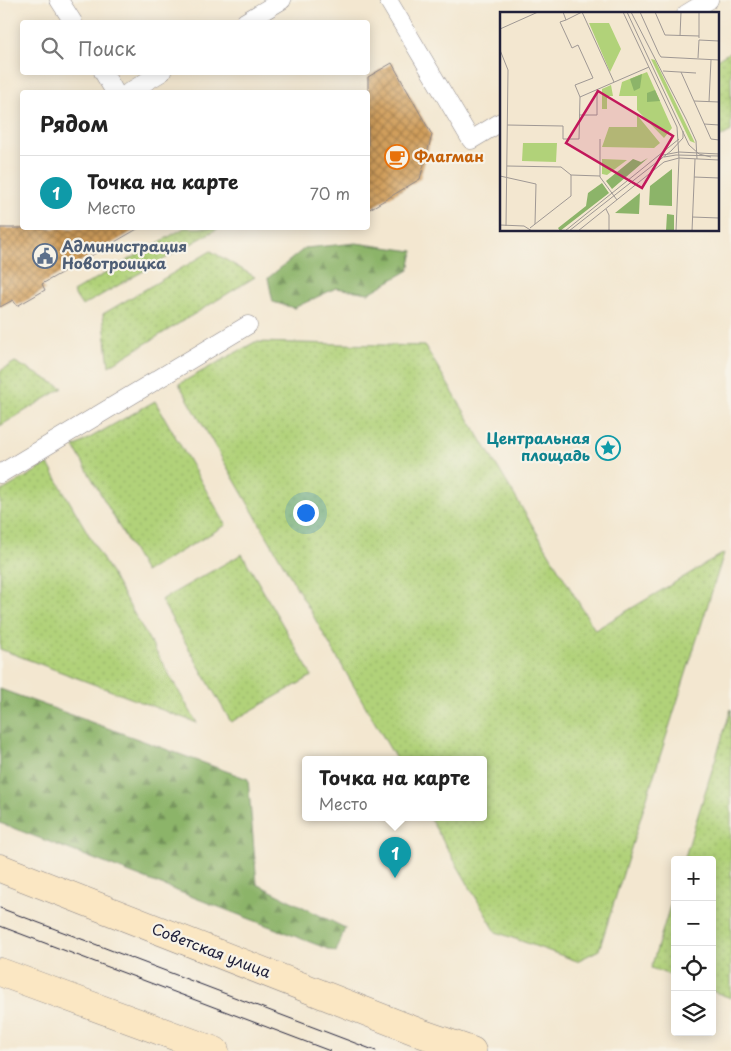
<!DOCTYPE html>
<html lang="ru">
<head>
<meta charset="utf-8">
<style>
  :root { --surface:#fff; --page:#f6f6f6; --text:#222; --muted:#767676; --line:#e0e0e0; --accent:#d1495b }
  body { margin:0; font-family:"Playpen Sans",sans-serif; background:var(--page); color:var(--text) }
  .controls { position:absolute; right:15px; bottom:15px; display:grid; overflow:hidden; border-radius:5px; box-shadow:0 2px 12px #0003 }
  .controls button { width:45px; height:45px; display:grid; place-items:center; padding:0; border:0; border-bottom:1px solid var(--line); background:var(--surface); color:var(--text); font:25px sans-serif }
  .you { position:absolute; left:305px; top:512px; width:18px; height:18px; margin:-12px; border:4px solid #fff; border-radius:50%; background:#1a73e8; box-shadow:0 0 0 8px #1a73e833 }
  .badge { display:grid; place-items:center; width:32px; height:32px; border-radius:50%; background:var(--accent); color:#fff; font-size:16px; font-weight:700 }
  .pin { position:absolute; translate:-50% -41px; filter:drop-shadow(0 1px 2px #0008) }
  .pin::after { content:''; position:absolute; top:26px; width:18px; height:15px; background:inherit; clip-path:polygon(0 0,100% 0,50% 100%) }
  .popup { position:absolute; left:302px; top:756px; width:185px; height:65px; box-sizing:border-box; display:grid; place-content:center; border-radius:5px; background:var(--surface); filter:drop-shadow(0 1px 4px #0005); font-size:16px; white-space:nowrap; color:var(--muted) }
  .popup b { font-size:19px; color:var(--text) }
  .popup::after { content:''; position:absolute; left:50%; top:100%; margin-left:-10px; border:10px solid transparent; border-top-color:var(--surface) }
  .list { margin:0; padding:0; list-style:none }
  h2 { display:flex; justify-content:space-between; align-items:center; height:65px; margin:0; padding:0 20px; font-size:21px }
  h2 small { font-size:16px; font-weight:400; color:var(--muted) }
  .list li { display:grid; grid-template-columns:32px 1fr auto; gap:15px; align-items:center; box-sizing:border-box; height:75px; padding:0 20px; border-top:1px solid var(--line) }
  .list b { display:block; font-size:19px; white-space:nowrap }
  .list p { margin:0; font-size:16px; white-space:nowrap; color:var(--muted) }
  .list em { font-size:16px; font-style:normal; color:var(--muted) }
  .icon { flex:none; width:28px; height:28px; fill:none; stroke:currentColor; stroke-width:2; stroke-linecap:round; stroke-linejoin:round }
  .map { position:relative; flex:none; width:731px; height:1051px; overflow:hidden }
  .search { position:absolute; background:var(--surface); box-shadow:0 2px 12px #0003; left:20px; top:20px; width:350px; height:55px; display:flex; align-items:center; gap:12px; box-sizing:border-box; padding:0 18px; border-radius:5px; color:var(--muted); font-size:19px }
  .panel { position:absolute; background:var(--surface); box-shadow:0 2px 12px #0003; left:20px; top:90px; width:350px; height:140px; border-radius:5px }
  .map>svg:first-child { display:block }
  .grass { fill:url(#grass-dots); stroke:#6a7a5a }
  .forest { fill:url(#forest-firs); stroke:#576b52 }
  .building { fill:url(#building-cross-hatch) }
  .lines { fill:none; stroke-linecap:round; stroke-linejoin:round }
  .lane-casing { stroke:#8a8486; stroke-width:19 }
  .secondary-casing { stroke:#8a8486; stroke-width:29 }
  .lane { stroke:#fff; stroke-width:18 }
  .secondary { stroke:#fbe7c3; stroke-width:28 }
  .tram { stroke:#22223b; stroke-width:1 }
  .labels { text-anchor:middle; stroke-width:4.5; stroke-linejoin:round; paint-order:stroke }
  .food-label { font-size:15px; font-weight:bold; fill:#c56008; stroke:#f7f3e8; text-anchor:start }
  .service-label { font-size:15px; font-weight:bold; fill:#4e5e75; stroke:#f7f3e8; text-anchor:start }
  .culture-label { font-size:15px; font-weight:bold; fill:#0d838f; stroke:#f7f3e8; text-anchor:end }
  .street-label { font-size:15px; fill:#22223b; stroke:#f7f3e8 }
  .inset-road { fill:none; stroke:#9f9894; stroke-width:1 }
  .view { fill:#c2185b; fill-opacity:0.15; stroke:#c2185b; stroke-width:2.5 }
  .inset-edge { fill:none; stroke:#22223b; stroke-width:2.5 }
</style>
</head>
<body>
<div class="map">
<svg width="731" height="1051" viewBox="0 0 731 1051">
  <defs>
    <pattern id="grass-dots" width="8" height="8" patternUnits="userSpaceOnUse" patternTransform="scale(1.25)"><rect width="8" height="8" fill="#b1d279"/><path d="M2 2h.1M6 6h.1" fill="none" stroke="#98b46a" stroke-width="1.8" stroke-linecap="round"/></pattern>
    <pattern id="forest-firs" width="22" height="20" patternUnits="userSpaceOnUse" patternTransform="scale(1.25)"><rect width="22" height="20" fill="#8cb469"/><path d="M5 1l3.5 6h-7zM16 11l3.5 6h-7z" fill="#729258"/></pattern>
    <pattern id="building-cross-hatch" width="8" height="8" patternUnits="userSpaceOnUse" patternTransform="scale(1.25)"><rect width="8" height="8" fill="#d09e5b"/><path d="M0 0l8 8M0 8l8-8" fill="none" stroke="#a8804c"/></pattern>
  </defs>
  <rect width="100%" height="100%" fill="#f7f3e8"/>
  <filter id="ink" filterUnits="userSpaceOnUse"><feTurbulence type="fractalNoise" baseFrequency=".02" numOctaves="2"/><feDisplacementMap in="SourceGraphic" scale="10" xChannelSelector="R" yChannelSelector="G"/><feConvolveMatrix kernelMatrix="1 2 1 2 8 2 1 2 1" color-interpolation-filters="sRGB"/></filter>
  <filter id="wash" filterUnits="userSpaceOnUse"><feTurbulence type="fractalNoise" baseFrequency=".0096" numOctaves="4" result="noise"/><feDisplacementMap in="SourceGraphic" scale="20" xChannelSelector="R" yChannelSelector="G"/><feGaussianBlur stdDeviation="1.12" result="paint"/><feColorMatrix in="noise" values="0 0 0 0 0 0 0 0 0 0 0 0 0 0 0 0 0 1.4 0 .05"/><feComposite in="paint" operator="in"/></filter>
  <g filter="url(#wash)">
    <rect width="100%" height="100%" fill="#f3e7d0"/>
    <!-- grass -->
    <path class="grass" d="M731,51V131L717,139V60Z
      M184,228H219L82,306L73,292Z
      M211,251L255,277L109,366L103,314Z
      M255,342L425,346L595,630L724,553L599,950L577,961L496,932L429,817H484V759H396L179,384Z
      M15,362L63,388L0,426V371Z
      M155,401L226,525L145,572L74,447Z
      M48,464L197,723L0,649V492Z
      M242,554L312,676L231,722L161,600Z
      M731,709V998L712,991V860H684Z
      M675,890V977L651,968Z"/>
    <!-- forest -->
    <path class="forest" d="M356,243L413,251L409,270L369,293L336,288L294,308L273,302L268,278L305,248Z
      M0,689L248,779L257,884L345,928L336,952L0,823Z"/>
    <g id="blocks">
      <!-- building -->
      <path class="building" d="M392,63L432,135L420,179L368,210V77Z
        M0,228H139L42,284L45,290L17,306L13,300L0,307Z"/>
    </g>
  </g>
  <g filter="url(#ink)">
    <use href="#blocks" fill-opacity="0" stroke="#8a8486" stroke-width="1"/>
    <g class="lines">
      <defs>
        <path id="lane" d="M59,0L73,22
          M388,0L471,140L501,122
          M686,14L709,0
          M245,22L282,0
          M103,72L115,92
          M129,92L162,72
          M0,474L248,325"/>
        <path id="secondary" d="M0,868L423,1034L472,1051
          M0,972L215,1051"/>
      </defs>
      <!-- lane casing -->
      <use href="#lane" class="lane-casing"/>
      <!-- secondary casing -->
      <use href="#secondary" class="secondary-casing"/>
      <!-- lane -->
      <use href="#lane" class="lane"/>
      <!-- secondary -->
      <use href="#secondary" class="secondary"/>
      <!-- tram -->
      <path class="tram" d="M0,908L376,1051
        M0,926L330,1051"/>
    </g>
  </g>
  <!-- icons -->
  <defs>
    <symbol id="cafe-ring" viewBox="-11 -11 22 22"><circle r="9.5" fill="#f7f3e8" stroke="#e8710a" stroke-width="1.5"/><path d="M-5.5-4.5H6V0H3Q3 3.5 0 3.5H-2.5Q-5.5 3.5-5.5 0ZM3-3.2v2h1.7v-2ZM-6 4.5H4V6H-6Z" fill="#e8710a"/></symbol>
    <symbol id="civic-ring" viewBox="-11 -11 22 22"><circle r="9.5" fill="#f7f3e8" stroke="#5c6f8a" stroke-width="1.5"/><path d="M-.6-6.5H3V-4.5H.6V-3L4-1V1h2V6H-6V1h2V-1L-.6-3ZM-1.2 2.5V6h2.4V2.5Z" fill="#5c6f8a"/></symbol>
    <symbol id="sight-ring" viewBox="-11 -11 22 22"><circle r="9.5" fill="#f7f3e8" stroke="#0f9aa8" stroke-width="1.5"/><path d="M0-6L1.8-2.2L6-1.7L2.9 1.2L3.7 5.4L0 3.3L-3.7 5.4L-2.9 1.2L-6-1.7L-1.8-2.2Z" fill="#0f9aa8"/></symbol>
  </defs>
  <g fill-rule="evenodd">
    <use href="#cafe-ring" x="383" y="143" width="28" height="28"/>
    <use href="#civic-ring" x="31" y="242" width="28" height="28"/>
    <use href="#sight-ring" x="594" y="434" width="28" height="28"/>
  </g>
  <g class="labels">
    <!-- food labels -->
    <g class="food-label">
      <text x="414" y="162">Флагман</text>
    </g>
    <!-- service labels -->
    <g class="service-label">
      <text x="62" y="252">Администрация<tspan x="62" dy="17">Новотроицка</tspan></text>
    </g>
    <!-- culture labels -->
    <g class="culture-label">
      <text x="590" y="444">Центральная<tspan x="590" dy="17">площадь</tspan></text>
    </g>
    <!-- street labels -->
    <g class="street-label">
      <text transform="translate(211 951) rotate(21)" y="5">Советская улица</text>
    </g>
  </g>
  <!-- overview -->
  <g transform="translate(500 12)">
    <rect width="219" height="219" fill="#f3e7d0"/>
    <path d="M151,47L155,48L195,131L190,129ZM147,60L172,116L164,126L137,98V84H119L122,70ZM111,73L113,84H107V97H102V77ZM137,103L160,131L154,136L102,135L109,115H137ZM102,147L127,148L107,163L102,162Z" fill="#b1d279"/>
    <path d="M142,62L140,76L134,79L130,67ZM155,78L160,89L147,90V81ZM148,146L112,177L106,169L133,147L141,150ZM172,157V194L149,193L150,174ZM102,171L109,181L60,219L58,216L86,194L88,181ZM140,181L139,202L115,201ZM167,202L174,203V219H166Z" fill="#8cb469"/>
    <path d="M89,11H109L121,37L110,60ZM23,131H57L56,150L22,149Z" fill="#b1d279"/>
    <path class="inset-road" d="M63,0L66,8L60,10L72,36L78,33L93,66L75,73L80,85M82,0L114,70M123,0L177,115L179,146M127,0L189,133L199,142L211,145M131,0L186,107L196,129L197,147M140,0L159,42M155,0L165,23L199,24M66,8L82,0M0,17L38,0M180,24L181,0M199,26V1M0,38L8,58L6,214M159,42L161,45L219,48M198,46L199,28L219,29M163,59L196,61M181,60L211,127L219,128M194,89L219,90M209,90L211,48M79,103H97V77M204,112L219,113M7,113L63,114V127H79L80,85L149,55M100,127V165L117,188M163,143L179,140L219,142M164,145L176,143L219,144M7,154L61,155L71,163L100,164M0,164L36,172L35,212M194,165L219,166M106,197L109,203V219M192,205L219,206M0,213L24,214L32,219M30,216L71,184V163M65,219L179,127M69,219L171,139L183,126V119M78,219L164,150L179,146L219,148M176,219L179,146M192,219L195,147"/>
    <path class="view" d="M98,79L173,124L142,176L66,131Z"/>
    <rect width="219" height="219" class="inset-edge"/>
  </g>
</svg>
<div class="controls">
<button>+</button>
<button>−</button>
<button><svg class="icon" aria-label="locate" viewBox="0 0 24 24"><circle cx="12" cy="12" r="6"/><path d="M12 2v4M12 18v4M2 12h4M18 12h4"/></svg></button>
<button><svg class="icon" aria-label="layers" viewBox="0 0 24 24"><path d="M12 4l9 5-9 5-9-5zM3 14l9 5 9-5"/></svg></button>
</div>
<div class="you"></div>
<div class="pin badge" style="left:395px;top:878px;background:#0f9aa8">1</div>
<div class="popup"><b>Точка на карте</b>Место</div>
<div class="search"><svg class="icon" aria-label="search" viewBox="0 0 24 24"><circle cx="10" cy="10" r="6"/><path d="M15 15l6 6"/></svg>Поиск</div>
<section class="panel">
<h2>Рядом<small></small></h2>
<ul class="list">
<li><span class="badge" style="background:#0f9aa8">1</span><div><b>Точка на карте</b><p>Место</p></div><em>70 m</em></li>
</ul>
</section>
</div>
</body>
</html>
